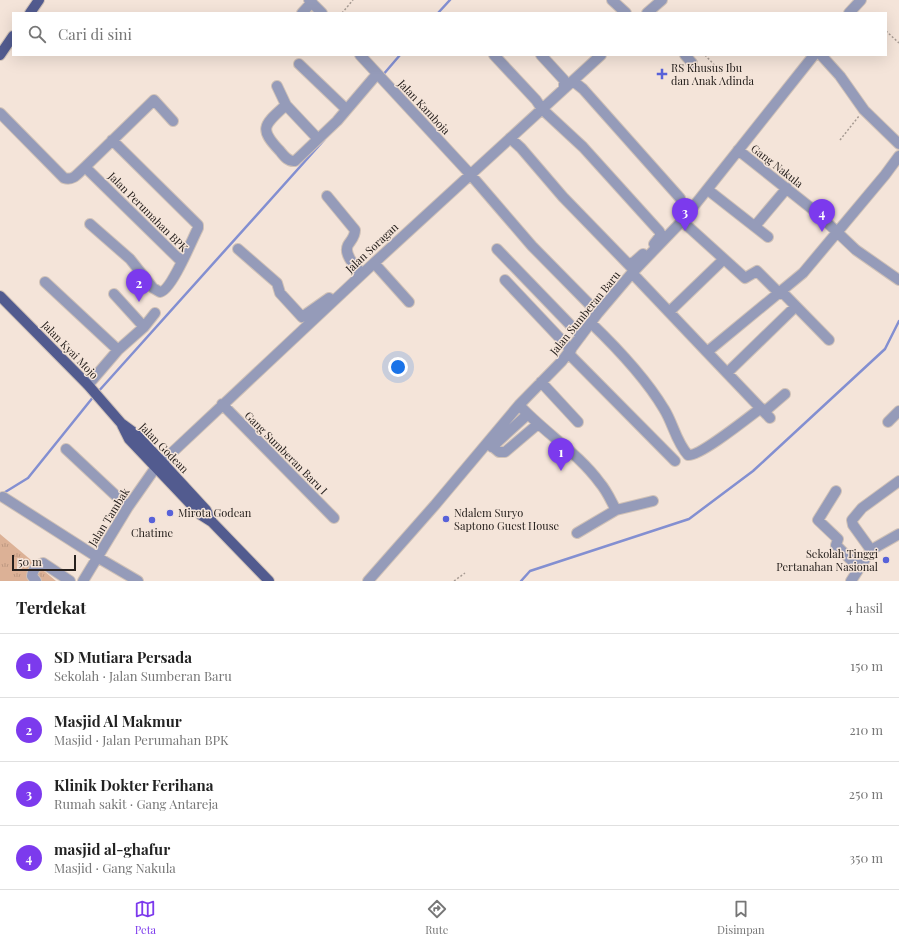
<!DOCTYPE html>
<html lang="id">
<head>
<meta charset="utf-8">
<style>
  :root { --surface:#fff; --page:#f2f2f2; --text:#222; --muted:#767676; --line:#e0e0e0; --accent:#7c3aed }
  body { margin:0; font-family:"Playfair Display",serif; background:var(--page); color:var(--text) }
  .scale { position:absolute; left:12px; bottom:10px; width:64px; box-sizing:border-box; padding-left:4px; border:2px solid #26201d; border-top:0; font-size:11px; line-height:14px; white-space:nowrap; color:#26201d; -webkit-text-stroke:3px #f4e4d9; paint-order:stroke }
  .you { position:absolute; left:398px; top:367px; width:14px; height:14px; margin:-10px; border:3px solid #fff; border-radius:50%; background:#1a73e8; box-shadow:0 0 0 6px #1a73e833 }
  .badge { display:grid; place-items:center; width:26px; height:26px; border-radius:50%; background:var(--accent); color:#fff; font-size:13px; font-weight:700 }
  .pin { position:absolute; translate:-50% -33px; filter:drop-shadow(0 1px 2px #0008) }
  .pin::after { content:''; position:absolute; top:21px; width:14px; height:12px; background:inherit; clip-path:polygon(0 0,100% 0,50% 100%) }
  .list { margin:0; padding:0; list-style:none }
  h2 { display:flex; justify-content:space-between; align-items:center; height:52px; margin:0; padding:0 16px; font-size:17px }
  h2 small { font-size:13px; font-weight:400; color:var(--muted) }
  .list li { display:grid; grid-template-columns:26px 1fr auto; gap:12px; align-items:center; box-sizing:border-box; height:64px; padding:0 16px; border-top:1px solid var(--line) }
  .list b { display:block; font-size:15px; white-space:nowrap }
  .list p { margin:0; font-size:13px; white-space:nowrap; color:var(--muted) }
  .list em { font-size:13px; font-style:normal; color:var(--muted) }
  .icon { flex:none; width:22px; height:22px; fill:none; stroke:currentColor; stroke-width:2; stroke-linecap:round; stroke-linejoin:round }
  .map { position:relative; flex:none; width:899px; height:581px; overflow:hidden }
  .search { position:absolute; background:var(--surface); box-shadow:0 4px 16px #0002; left:12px; right:12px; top:12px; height:44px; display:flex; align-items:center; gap:10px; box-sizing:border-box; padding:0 14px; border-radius:0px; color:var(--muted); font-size:15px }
  .sheet { height:308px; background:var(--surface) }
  nav { display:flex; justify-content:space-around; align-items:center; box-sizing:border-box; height:56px; border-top:1px solid var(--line); background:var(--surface); font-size:11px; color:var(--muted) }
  nav a { display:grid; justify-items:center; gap:2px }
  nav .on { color:var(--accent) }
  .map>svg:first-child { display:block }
  .park { fill:url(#park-tufts) }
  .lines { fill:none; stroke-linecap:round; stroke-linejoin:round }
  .stream { stroke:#838fd1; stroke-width:2.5 }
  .minor-casing { stroke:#cfc1b7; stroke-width:12 }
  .major-casing { stroke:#cfc1b7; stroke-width:12 }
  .path { stroke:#a69a92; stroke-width:1.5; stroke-dasharray:2 2; stroke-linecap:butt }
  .minor { stroke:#959bb9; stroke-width:10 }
  .major { stroke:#525b8f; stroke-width:10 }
  .poi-dot { fill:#5862d9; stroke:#f4e4d9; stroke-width:1.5 }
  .labels { text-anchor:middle; stroke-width:3; stroke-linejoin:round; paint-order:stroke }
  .poi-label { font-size:11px; fill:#26201d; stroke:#f4e4d9; text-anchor:start }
  .street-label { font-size:11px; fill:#26201d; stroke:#f4e4d9 }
</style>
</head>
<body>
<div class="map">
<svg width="899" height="581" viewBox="0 0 899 581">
  <defs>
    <pattern id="park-tufts" width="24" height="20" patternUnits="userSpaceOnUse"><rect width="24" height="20" fill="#dcb196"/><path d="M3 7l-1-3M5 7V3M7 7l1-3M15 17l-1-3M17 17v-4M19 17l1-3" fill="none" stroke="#bd9881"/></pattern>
  </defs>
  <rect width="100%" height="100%" fill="#f4e4d9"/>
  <!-- park -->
  <path class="park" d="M0,534L56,581H0Z"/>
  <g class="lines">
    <!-- stream -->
    <path class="stream" d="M438,13L450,0
      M382,76L400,55
      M97,393L324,140
      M2,494L28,478L94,396
      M521,581L530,571L689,519L753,471L885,349L899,321"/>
    <defs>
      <path id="minor" d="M309,0L322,13
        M612,0L626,13
        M302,13L312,2
        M647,13L662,0
        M849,13L861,0
        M360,55L470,174L532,246L598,313
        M494,55L536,100L542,109L583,147L659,231L661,235L654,244
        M541,55L564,80V89
        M685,55L692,63
        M821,55L840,76L864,110L899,144
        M299,64L346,109
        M573,81L583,89L680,198
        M277,86L286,105L318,139
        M286,105C264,125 258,128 280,151C284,156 288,162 295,161L337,121L377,74
        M0,113L64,178C74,181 78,173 85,167
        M173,121L154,100L85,167L182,262
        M510,138L521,148L563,197L632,268
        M738,150L816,212L856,250L899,280
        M708,190L768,237
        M327,196L355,230C355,237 351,240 348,245C343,255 356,267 362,274L358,277
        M682,221L745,278L757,271L780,294
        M90,224L130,259L153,288L160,292C171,291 192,240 198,228V225L112,140
        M755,226L787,188
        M238,249L277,283L280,293L302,317L329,298
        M497,249L581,336
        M374,263L409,302
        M628,264L634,262L643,254
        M632,273L707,352L803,273L885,175L899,156
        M505,280L571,350
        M45,282L118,350L88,385
        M782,292L829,340
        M114,294L144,327
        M669,312L724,259
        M591,323C617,348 645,377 664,409C673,423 676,442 688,455C699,457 749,417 761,408
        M118,350L144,327L155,313
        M707,352L770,418
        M568,353L675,461
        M727,373L795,307
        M541,382L578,422
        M222,404L334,518
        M519,405C545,433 578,453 600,483C607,491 611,501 616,510
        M764,412L785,394
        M888,422L899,411
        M488,443L499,452H505L538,424
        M492,447L528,414
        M66,449L128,507
        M162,462L374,263L601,55
        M836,491L818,520L838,539L836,545L859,568
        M3,497L97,557L138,581
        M577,533L616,510L653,501
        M871,550L853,525L852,520L862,508L899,481
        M36,581L32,576C33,569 36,566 43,563L70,581
        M83,581L128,507L156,467
        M368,581L435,505L519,405L562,361L598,313L632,273L682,221L814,55
        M851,581L871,550L899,534"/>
      <path id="major" d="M30,13L39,0
        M0,55L13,36
        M0,296L88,385L121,423L136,434L206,510L212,522
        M122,425L129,439L201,515L212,522L269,581"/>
    </defs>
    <!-- minor casing -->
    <use href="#minor" class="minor-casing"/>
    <!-- major casing -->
    <use href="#major" class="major-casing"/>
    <!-- path -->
    <path class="path" d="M342,13L353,0
      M886,31L899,43
      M705,55L722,73
      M840,140L859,116
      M454,581L465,573"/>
    <!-- minor -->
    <use href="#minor" class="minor"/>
    <!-- major -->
    <use href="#major" class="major"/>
  </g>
  <!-- markers -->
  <g class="poi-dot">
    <path d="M660 68h4v4h4v4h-4v4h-4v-4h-4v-4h4z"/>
    <circle cx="170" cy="513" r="4"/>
    <circle cx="446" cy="519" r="4"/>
    <circle cx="152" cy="520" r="4"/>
    <circle cx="886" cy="560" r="4"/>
  </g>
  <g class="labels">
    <!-- poi labels -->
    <g class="poi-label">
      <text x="671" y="72">RS Khusus Ibu<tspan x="671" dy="13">dan Anak Adinda</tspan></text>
      <text x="178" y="517">Mirota Godean</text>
      <text x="454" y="517">Ndalem Suryo<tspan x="454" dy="13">Saptono Guest House</tspan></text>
      <text x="152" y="537" text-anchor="middle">Chatime</text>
      <text x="878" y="558" text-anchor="end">Sekolah Tinggi<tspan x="878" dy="13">Pertanahan Nasional</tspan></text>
    </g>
    <!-- street labels -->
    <g class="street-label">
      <text transform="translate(424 107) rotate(47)" y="4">Jalan Kamboja</text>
      <text transform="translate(777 166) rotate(38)" y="4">Gang Nakula</text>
      <text transform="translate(148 212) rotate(45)" y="4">Jalan Perumahan BPK</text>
      <text transform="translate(372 248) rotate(-43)" y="4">Jalan Soragan</text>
      <text transform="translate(585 313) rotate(-51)" y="4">Jalan Sumberan Baru</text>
      <text transform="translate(70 350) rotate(46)" y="4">Jalan Kyai Mojo</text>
      <text transform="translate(164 448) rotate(46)" y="4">Jalan Godean</text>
      <text transform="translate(286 453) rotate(45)" y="4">Gang Sumberan Baru I</text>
      <text transform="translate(109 517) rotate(-58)" y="4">Jalan Tambak</text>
    </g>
  </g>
</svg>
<div class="scale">50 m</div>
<div class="you"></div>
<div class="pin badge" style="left:561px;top:471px">1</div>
<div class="pin badge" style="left:139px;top:302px">2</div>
<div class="pin badge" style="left:685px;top:231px">3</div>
<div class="pin badge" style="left:822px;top:232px">4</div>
<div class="search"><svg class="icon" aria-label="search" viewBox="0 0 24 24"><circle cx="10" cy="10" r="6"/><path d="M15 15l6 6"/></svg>Cari di sini</div>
</div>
<section class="sheet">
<h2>Terdekat<small>4 hasil</small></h2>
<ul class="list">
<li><span class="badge">1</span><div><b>SD Mutiara Persada</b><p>Sekolah · Jalan Sumberan Baru</p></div><em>150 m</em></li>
<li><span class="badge">2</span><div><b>Masjid Al Makmur</b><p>Masjid · Jalan Perumahan BPK</p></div><em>210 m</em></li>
<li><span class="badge">3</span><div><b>Klinik Dokter Ferihana</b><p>Rumah sakit · Gang Antareja</p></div><em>250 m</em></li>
<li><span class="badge">4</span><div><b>masjid al-ghafur</b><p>Masjid · Gang Nakula</p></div><em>350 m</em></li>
</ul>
</section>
<nav>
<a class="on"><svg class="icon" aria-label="map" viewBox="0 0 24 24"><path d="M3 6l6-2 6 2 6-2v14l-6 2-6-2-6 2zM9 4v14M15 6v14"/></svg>Peta</a>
<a><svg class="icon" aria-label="directions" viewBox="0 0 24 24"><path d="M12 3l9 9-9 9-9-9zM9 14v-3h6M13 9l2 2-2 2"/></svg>Rute</a>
<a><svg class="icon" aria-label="saved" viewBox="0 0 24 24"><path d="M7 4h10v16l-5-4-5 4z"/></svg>Disimpan</a>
</nav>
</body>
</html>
